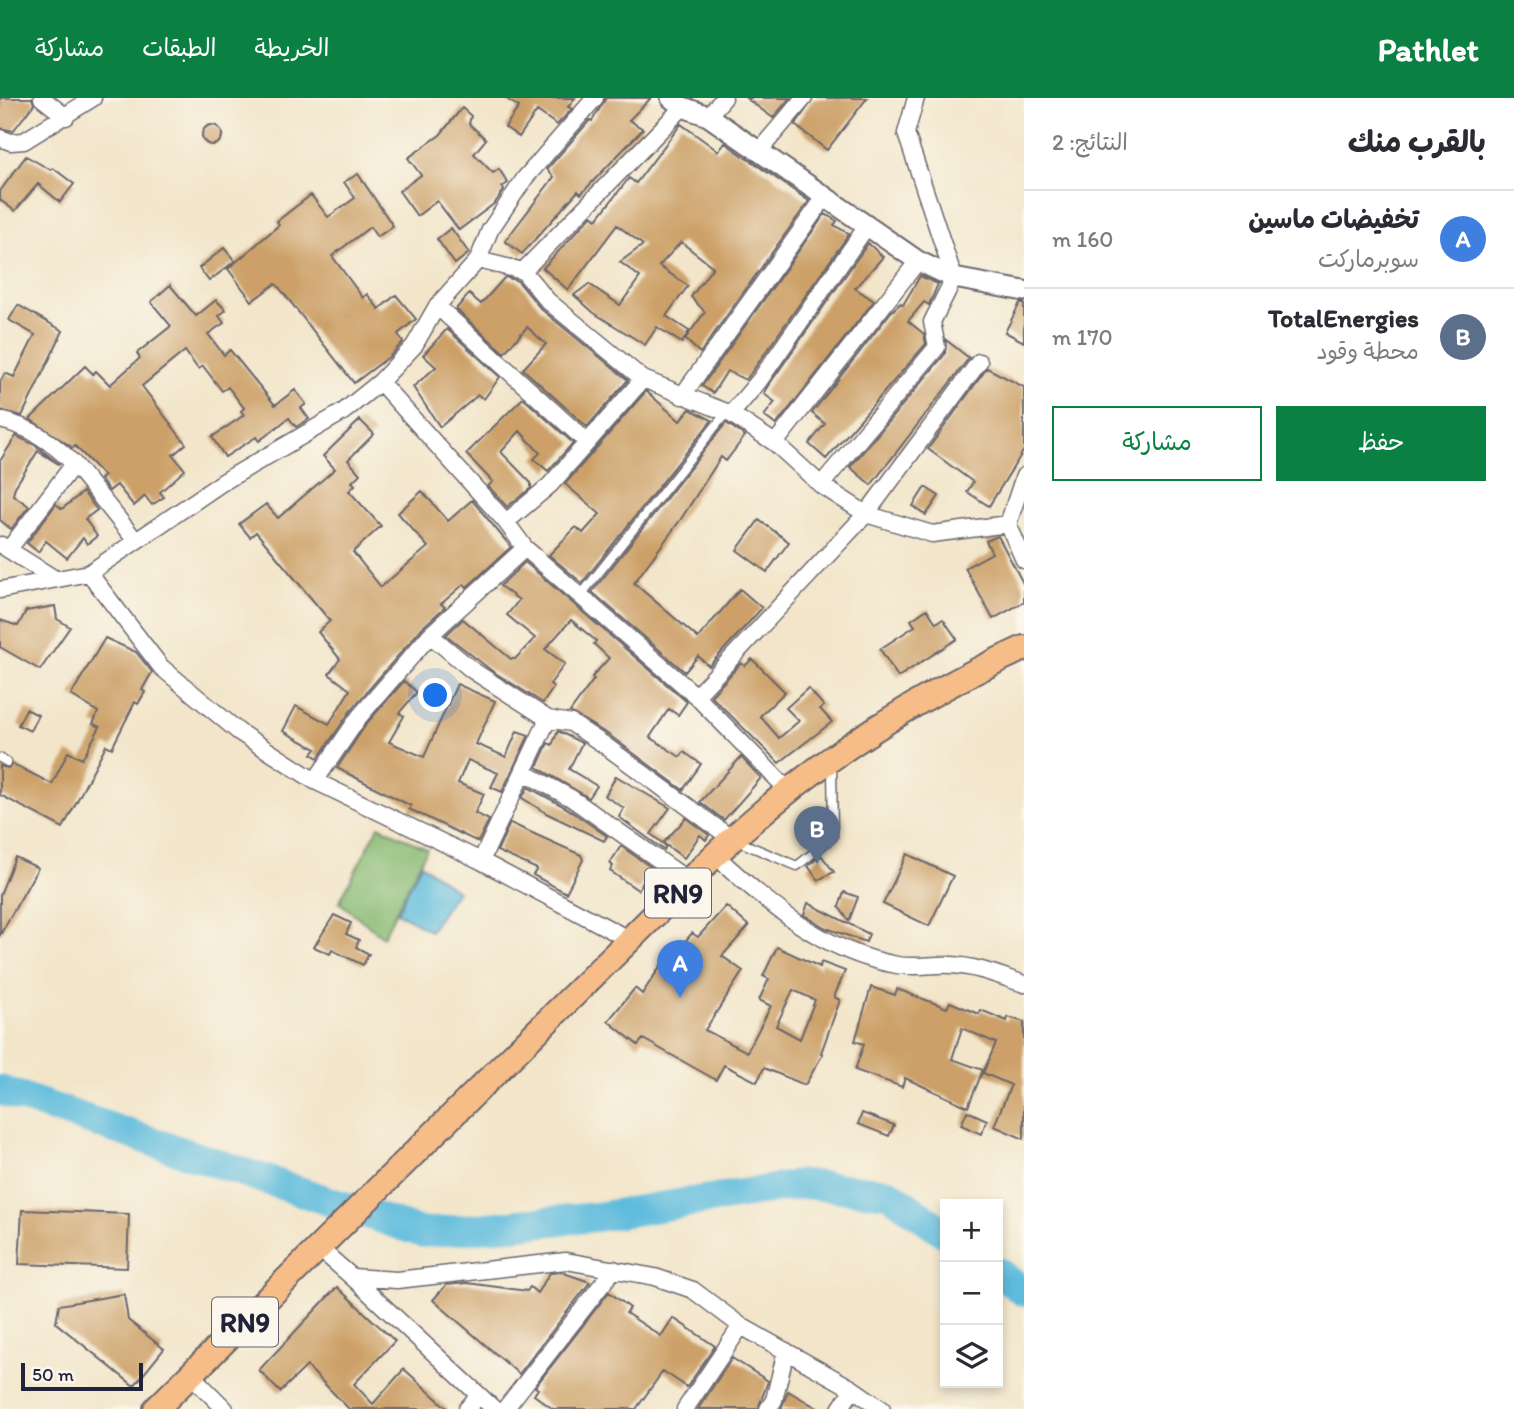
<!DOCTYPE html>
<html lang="ar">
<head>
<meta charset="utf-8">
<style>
  :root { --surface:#fff; --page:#f2f2f3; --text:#2b2b33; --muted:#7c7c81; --line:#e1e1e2; --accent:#0b8043 }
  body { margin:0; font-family:Itim,"Playpen Sans Arabic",sans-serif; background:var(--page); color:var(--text); direction:rtl }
  .controls { position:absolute; right:21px; bottom:21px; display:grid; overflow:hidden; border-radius:0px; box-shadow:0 4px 10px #0003 }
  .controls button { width:63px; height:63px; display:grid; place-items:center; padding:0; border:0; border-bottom:2px solid var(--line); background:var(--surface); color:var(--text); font:35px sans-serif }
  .scale { position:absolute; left:21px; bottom:18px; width:122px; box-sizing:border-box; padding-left:7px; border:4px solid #22223b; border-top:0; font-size:19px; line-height:24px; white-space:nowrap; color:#22223b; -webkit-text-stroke:5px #fbf7ec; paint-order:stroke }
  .you { position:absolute; left:436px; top:598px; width:24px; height:24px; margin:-18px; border:5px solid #fff; border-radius:50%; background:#1a73e8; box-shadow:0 0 0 10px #1a73e833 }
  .badge { display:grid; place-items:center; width:46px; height:46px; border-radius:50%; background:var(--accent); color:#fff; font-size:23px; font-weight:700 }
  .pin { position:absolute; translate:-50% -58px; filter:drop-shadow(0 2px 4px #0008) }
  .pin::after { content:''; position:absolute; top:37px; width:24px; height:21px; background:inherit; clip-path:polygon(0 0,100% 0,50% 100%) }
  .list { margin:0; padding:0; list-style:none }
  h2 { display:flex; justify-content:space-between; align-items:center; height:91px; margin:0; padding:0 28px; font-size:30px }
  h2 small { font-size:23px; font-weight:400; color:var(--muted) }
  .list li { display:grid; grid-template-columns:46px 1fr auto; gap:21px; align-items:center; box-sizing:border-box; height:98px; padding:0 28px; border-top:2px solid var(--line) }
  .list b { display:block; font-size:26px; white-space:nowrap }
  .list p { margin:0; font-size:23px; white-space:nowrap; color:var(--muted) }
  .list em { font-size:23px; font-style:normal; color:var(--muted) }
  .actions { display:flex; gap:14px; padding:21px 28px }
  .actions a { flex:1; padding:16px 0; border:2px solid var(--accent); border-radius:0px; text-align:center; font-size:24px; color:var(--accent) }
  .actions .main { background:var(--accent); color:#fff }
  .icon { flex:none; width:38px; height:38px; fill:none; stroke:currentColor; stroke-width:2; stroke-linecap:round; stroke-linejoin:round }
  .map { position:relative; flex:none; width:1024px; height:1311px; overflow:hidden; direction:ltr }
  header { display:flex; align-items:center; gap:42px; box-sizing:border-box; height:98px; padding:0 35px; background:var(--accent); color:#fff }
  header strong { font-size:33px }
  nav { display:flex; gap:38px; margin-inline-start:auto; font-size:24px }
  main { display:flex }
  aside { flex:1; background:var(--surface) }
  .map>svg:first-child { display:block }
  .forest { fill:#8abb74; stroke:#566e58; stroke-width:2 }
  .water { fill:#5dbbdc; stroke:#406e8c; stroke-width:2 }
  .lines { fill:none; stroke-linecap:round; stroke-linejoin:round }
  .river { stroke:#5dbbdc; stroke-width:30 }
  .building { fill:#cca068; fill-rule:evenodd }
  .service-casing { stroke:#6b666d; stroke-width:11 }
  .minor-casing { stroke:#6b666d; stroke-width:19 }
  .tertiary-casing { stroke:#6b666d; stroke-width:23 }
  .primary-casing { stroke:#6b666d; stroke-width:28 }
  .service { stroke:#fff; stroke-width:8 }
  .minor { stroke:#fff; stroke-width:16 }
  .tertiary { stroke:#fff; stroke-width:19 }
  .primary { stroke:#f7bd88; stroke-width:24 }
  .labels { text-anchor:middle; stroke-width:6; stroke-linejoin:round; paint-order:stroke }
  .shield { fill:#fbf7ec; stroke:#636270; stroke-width:2 }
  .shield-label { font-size:28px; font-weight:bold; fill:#22223b }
</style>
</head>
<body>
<header>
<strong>Pathlet</strong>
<nav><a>الخريطة</a><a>الطبقات</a><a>مشاركة</a></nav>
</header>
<main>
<aside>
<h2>بالقرب منك<small>النتائج: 2</small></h2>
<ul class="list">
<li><span class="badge" style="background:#3f7fe0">A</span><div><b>تخفيضات ماسين</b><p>سوبرماركت</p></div><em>160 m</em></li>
<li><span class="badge" style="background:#5c6f8a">B</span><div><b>TotalEnergies</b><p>محطة وقود</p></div><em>170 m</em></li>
</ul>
<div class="actions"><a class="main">حفظ</a><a>مشاركة</a></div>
</aside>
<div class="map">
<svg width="1024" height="1311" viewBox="0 0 1024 1311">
  <rect width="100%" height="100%" fill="#fbf7ec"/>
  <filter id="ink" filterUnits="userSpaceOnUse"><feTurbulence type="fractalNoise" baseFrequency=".0143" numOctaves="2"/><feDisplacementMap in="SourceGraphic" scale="14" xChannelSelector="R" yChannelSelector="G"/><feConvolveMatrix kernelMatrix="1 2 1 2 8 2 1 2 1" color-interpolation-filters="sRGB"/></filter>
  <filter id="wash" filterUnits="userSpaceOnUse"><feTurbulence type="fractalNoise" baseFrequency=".00686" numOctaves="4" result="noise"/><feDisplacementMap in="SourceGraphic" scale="28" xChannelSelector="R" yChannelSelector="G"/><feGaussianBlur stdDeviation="1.57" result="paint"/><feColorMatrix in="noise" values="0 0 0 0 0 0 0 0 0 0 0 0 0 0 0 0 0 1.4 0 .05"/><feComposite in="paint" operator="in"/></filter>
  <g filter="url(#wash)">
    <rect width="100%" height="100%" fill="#f2e5c9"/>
    <!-- forest -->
    <path class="forest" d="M379,728L427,751L383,839L339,804Z"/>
    <!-- water -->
    <path class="water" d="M421,766L457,793L430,833L397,814Z"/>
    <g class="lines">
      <!-- river -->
      <path class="river" d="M0,992L423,1135L596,1119L804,1086L889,1095L945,1135
        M998,1174L1024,1194"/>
    </g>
    <g id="blocks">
      <!-- building -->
      <path class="building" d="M0,0H32L34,6L13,33L0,30Z
        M505,0H575L568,9L572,11L557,27L537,13L519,39L505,29L519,9Z
        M606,0H651L629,22L643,31L581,96L578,93L522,156L505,143L554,79L547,71L590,22L592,23Z
        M746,0H790L773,20Z
        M814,0H867L827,52L795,27Z
        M462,10L471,18L469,26L486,41L474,56L493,75L499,71L508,85L502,89L504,92L495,105L459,132L437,103L417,118L399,93L421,77L408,60L440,37Z
        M681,26L718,53L725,45L809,103L700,255L685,241L705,214L691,199L713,169L681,144L659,168L688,188L666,218L689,233L682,245L657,229L645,247L594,215L574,197L589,186L620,207L640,179L620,164L643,147L617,127L568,192L543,170L592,117L597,121L629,80L636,85Z
        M202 37a10 10 0 1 1 20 0a10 10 0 1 1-20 0Z
        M26,58L51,72L53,70L74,86L60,104L38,86L15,113L0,102V93Z
        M358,76L393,128L377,139L370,129L332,158L363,200L367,196L379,211L396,197L416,221L398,236L403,244L390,258L354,285L278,188L275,186L252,203L228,171L279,127L277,123L311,97L328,119L355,100L344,84Z
        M825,116L837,123L834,127L849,136L746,282L727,273L713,295L702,288Z
        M451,130L469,155L455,166L437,141Z
        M868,145L883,159L855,190L874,203L776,327L764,318L775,304L764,296L766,291Z
        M224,150L235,163L209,183L199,170Z
        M920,178L938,186L929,207L924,204L908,223L924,236L926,246L826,361L809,346L825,326L812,315L891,214L901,205L903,207Z
        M505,179L518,183L541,211L628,282L587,329L523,271L546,246L527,229L504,255L456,211L469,196L481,206Z
        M170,187L196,218L216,202L226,212L219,218L224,225L208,236L224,257L230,252L275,307L295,292L306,306L301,310L309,321L296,329L289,320L259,343L256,339L225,359L212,339L244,317L241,313L244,310L228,289L222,293L203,268L198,271L185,253L142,288L186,346L173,357L185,372L160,394L164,399L152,407L145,398L134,408L117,387L109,393L100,381L104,378L75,348L73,350L30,321L85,268L93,276L96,273L110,287L140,260L137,255L171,228L151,204Z
        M1020,205H1024V244L1005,234Z
        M18,207L63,233L22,318L0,312V284L5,275L14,279L35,237L9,222Z
        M447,231L500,279L484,301L478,297L440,329L413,289L436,269L423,257Z
        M946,242L969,260L871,387L850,369L945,256Z
        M987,270L1024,289V352L989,408L967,394L973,384L928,351Z
        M646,293L680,323L690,311L712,322L582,485L549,457L576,429L583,435L600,416L565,386Z
        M523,300L573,345L548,373L534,361L540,355L520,333L501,354L531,385V390L507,409L488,388L493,384L466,356Z
        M360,322L374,336L348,362L360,376L352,384L355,387L349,393L381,428L353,454L381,489L428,449L398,415L422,393L448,423L472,402L511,449L467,489L464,486L441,506L445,509L422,530L351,612L318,660L312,656L316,651L283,633L296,608L329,626L350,592L329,576L340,561L318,534L330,523L256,434L250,439L239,426L266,406L278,420L335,371L323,358Z
        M726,325L745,338L726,363L721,359L681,421L634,485L698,540L740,491L762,510L709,568L698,558L685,574L592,494Z
        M16,338L35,347L60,367L38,353L15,389L13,397L29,408L11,431L0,422V363Z
        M925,389L939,398L926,417L913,408Z
        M83,394L97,412L85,421L97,438L87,446L83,440L67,460L46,443L38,454L27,445L56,406L62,411Z
        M759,422L789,444L767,474L737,452Z
        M998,438L1024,487V504L993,521L965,470L992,455L986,443Z
        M525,464L687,604L678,617L669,611L650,639L680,659L684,654L701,666L683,692L609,637L570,614L594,581L592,579L609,560L594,546L596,543L571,522L545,551L565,566L550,586L554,589L543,605L492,573L446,537L463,521L511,561H515L535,540L507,517L519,502L500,488Z
        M55,508L57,521L70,529L40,572L0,549V522L18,528L26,513Z
        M927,511L936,525L943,521L957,541L898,579L880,551L915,528L911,522Z
        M105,540L136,554L152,574L142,592L145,594L138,606L135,604L112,650L106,647L63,730L0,697V668L8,670L13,666L52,686L68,654L82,661L100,629L93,626L98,614L71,597Z
        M752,561L785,594L760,618L779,640L799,623L786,610L808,590L824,608L820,611L832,624L779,665L711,598L741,565L745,568Z
        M404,583L417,594L399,615L404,618L389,644L424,659L457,586L495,603L476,646L506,659L517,633L529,637L502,694L491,689L498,675L468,662L458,685L484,696L475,715L489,722L478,744L409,711L411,708L337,670L367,625Z
        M26,611L38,617L30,633L18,627Z
        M558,633L582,645L569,671L597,688L589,700L537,669L548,645L552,647Z
        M741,659L761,680L724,722L700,704Z
        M616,678L670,710L651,736L666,748L664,752L619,719L624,710L605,698Z
        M528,689L565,709L607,738L604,743L548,716L522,700Z
        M686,720L709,737L706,742L700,737L684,760L663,745Z
        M510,725L581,757L583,762L566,795L533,777L537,771L497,753Z
        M621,748L652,770L638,792L610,773L613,768L610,765Z
        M907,756L953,778L929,828L883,806Z
        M821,757L834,774L818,782L808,768Z
        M15,759L38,770L0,837V797Z
        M844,794L858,799L849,823L839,809Z
        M808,805L869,836L866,844L826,830L804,817Z
        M726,808L749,828L722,858L743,873L705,932L747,954L771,908L759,902L769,881L763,878L777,849L820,869L821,864L845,873L834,899L840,902L821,955L823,956L805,987L764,970L757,984L724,967L716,982L643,941L638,947L608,923L635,890L642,896L664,863L667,865L692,835L698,839ZM793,892L815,902L800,941L776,928Z
        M334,817L351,825L346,836L359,842L356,849L369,856L363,867L332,852L330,856L314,849Z
        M871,889L895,897L897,891L947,910L950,904L979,916L981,912L1007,923L1008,919L1024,924V1041L994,1028L1011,987L983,975L996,945L962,930L952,961L983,972L968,1009L905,980L902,989L855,972L864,946L855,943Z
        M967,1013L987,1022L981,1036L961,1027Z
        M862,1015L894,1027L889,1038L858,1026Z
        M22,1112L129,1116L127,1170L19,1166Z
        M561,1174L590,1184L519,1276L433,1202L446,1187L467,1185L527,1193L530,1189L537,1195L550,1175Z
        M337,1189L395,1243L354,1286L373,1306L404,1271L448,1311H349L307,1268L280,1294L259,1272Z
        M609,1194L630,1210L626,1215L661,1238L673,1220L715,1248L687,1289L663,1273L636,1311H553L534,1297L538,1291L535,1289Z
        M124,1196L128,1222L164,1251L134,1288L56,1225L59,1207Z
        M732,1260L768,1283L758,1311H698Z
        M788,1293L819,1311H781Z"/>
    </g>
  </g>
  <g filter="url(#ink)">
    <use href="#blocks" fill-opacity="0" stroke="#6b666d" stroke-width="2"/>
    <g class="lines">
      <defs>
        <path id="service" d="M581,497L726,315
          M0,660L7,664
          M735,742L797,768L833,739L832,666"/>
        <path id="minor" d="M42,0L66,19
          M708,18L724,0
          M0,40L11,44L24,43L93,0
          M759,53L804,0
          M478,162L523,173L548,203L643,281L731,316L775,345L821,387L866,416L932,436L1008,426
          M523,173L683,9
          M437,208L587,344
          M380,284L506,424L525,450L696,598L788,692
          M682,298L825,99
          M731,316L759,283L867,128
          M0,322C31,329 52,344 74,366
          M775,345L918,163
          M1024,378L1008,426L1024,462
          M821,387L937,249L932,224L954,180L906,35L916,0
          M506,424L550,387L643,281
          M1,447L55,481
          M9,451L74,366L136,443
          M89,475L161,569L239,634L315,683L481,763L630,842
          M0,492L89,475L223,384L343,314L380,284L414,248L437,208L478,162L490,132L525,80L595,0
          M430,537L472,572L548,621L571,625L603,646L732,741
          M696,598L866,416L979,264
          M523,674L571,700L689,783
          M315,683L359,619L430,537L525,450
          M715,757C768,806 823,854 897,867C915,870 933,866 951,867C976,868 1000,878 1024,886
          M481,763L548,621
          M320,1151L352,1179L397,1182L566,1163L655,1179L693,1192L741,1228L853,1291L882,1311
          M352,1179L494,1311
          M191,1277L225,1311
          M467,1311L479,1297
          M505,1311L614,1171
          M685,1311L741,1228
          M768,1311L774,1302L786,1253
          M840,1311L853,1291"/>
        <path id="tertiary" d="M671,0L683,9L708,18L918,163L954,180L1024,193"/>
        <path id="primary" d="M156,1311L715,757C806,670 909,602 1024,550"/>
      </defs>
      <!-- service casing -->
      <use href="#service" class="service-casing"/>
      <!-- minor casing -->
      <use href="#minor" class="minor-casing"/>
      <!-- tertiary casing -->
      <use href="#tertiary" class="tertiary-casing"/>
      <!-- primary casing -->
      <use href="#primary" class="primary-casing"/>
      <!-- service -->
      <use href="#service" class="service"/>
      <!-- minor -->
      <use href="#minor" class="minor"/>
      <!-- tertiary -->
      <use href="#tertiary" class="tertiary"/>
      <!-- primary -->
      <use href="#primary" class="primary"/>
    </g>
  </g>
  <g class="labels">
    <!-- shield labels -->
    <g class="shield">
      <rect x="645" y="770.5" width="66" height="49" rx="5"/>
      <rect x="212" y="1199.5" width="66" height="49" rx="5"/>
    </g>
    <g class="shield-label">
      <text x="678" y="805">RN9</text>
      <text x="245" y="1234">RN9</text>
    </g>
  </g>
</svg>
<div class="controls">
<button>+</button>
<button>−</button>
<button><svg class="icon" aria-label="layers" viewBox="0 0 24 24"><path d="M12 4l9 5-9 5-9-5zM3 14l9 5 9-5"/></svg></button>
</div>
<div class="scale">50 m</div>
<div class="you"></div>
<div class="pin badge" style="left:680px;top:900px;background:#3f7fe0">A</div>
<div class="pin badge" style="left:817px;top:766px;background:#5c6f8a">B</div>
</div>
</main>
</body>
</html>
